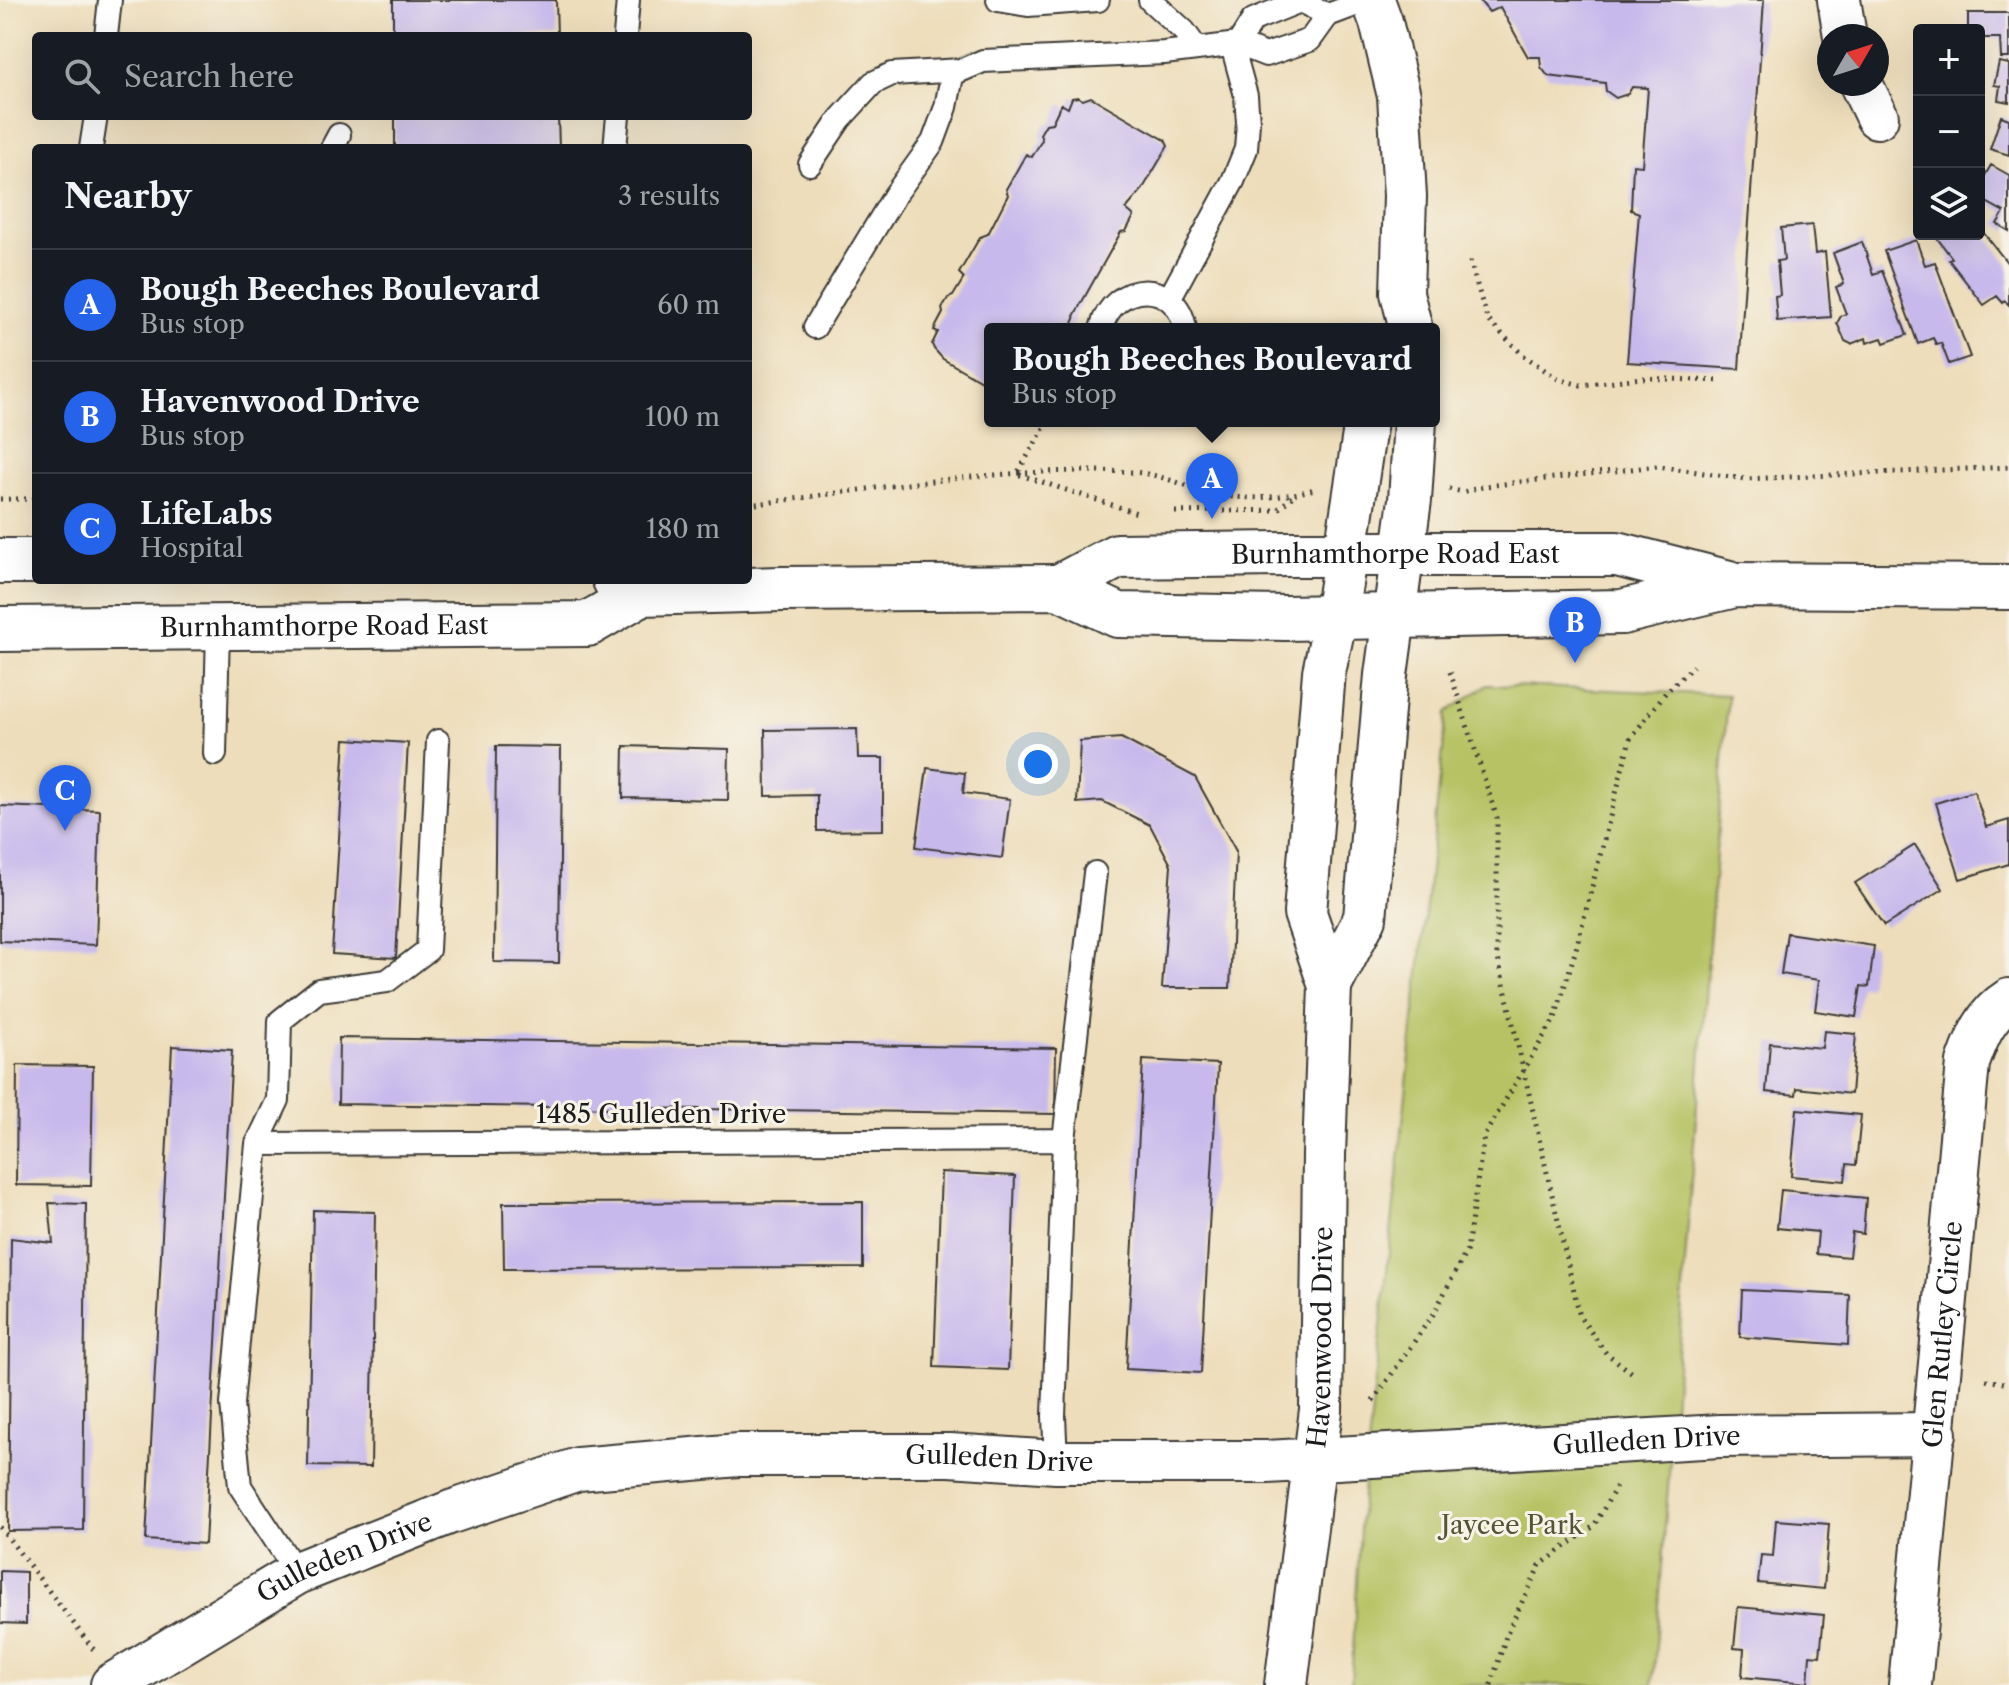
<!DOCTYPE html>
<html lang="en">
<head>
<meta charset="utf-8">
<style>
  :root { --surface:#171b24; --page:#242831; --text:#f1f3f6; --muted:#9ea1a6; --line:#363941; --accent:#2563eb }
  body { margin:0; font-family:"Libre Caslon Text",serif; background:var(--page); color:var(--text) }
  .controls { position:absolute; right:24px; top:24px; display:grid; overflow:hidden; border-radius:8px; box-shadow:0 8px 32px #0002 }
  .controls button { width:72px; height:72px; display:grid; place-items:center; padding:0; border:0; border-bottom:2px solid var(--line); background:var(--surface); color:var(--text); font:40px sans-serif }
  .compass { position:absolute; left:1817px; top:24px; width:72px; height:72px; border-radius:50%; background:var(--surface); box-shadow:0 8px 32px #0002; rotate:51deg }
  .you { position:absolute; left:1038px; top:764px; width:28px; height:28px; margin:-20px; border:6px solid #fff; border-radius:50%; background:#1a73e8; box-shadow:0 0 0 12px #1a73e833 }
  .badge { display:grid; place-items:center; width:52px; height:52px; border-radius:50%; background:var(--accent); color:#fff; font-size:26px; font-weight:700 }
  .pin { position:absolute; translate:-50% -66px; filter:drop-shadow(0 2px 4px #0008) }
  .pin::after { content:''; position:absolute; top:42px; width:28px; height:24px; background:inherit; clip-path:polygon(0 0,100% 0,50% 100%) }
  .popup { position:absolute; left:984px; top:323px; width:456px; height:104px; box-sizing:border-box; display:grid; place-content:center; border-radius:8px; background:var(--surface); filter:drop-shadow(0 2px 6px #0005); font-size:26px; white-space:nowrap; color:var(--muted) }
  .popup b { font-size:30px; color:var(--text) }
  .popup::after { content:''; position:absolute; left:50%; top:100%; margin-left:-16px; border:16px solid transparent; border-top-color:var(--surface) }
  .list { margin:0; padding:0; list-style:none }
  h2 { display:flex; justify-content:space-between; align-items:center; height:104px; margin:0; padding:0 32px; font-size:34px }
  h2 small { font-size:26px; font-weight:400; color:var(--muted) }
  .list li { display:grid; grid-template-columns:52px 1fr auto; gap:24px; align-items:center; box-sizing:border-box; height:112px; padding:0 32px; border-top:2px solid var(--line) }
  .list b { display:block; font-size:30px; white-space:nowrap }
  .list p { margin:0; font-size:26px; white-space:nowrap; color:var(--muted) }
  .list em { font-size:26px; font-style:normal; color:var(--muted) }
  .icon { flex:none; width:44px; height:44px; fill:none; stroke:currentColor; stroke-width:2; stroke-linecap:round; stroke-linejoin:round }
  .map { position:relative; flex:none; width:2009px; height:1685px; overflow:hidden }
  .search { position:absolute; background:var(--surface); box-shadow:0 8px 32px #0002; left:32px; top:32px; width:720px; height:88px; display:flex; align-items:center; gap:20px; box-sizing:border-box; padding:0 28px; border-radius:8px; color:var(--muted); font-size:30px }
  .panel { position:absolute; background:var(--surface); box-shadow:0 8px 32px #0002; left:32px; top:144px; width:720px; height:440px; border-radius:8px }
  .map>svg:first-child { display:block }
  .green { fill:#b6c264; stroke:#696f40; stroke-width:2 }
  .building { fill:#c7b9ec }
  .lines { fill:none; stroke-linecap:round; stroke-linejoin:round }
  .lane-casing { stroke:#3b3934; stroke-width:26 }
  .street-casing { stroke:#3b3934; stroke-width:46 }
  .secondary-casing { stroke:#3b3934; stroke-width:48 }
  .path { stroke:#3b3934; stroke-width:5; stroke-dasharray:2 6; stroke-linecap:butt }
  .lane { stroke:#fff; stroke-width:22 }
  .street { stroke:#fff; stroke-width:42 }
  .secondary { stroke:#fff; stroke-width:44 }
  .labels { text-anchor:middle; stroke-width:6; stroke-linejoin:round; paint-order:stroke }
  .street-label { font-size:26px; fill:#1c1c1c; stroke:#f7f3e8 }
  .park-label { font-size:26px; fill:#525635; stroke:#f7f3e8 }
</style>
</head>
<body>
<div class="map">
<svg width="2009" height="1685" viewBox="0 0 2009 1685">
  <rect width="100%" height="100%" fill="#f7f3e8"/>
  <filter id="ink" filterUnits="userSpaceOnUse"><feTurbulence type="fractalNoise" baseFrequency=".0125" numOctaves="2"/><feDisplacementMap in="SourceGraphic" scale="16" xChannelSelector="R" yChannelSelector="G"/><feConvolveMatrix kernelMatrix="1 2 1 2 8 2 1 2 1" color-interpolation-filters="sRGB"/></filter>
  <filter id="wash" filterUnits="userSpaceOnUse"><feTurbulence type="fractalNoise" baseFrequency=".006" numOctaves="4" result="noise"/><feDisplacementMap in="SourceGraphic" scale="32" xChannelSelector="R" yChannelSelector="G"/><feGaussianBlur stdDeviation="1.8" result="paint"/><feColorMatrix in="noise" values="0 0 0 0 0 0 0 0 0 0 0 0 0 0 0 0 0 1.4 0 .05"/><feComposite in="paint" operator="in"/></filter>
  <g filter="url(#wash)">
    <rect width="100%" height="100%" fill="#edddba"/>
    <!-- green -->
    <path class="green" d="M1487,685L1728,695L1653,1685H1351L1361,1512L1447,712Z"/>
    <g id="blocks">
      <!-- building -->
      <path class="building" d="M393,0H556L557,36H393Z
        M1479,0H1764L1739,369L1627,362L1639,213L1631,210L1633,165L1642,166L1648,88L1632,87L1628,94L1616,98L1606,91L1605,83L1548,76L1541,67L1540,57H1528L1500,7L1489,12Z
        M1968,13H2009V58H2001L2000,38H1979V30H1968Z
        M1999,62L2009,64V102L1998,100L2000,86L1994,85Z
        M1078,97L1083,100L1091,97L1165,140L1168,146L1142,190L1126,209L1134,216L1126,231L1121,232L1074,316L1075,319L1070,329H990V386L943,359L934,349L932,344L938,332L934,330L943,313L942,308L948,298L953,296L964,278L959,273L980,237L988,234L1008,195L1006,189L1026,154L1032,157L1042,140L1040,134L1046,124L1052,123L1061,104L1068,108L1072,98Z
        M395,116H558L559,148H395Z
        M2001,116L2009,119V155L1990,149Z
        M1991,165L2009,175V231L1997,224L2004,212L1979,198V186Z
        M1812,225L1815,254L1825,252L1831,317L1777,321L1775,296L1780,295L1777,261L1784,260L1781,228Z
        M1979,227L2009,265V305L2005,301L2003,303L1997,296L1984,305L1949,260L1952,258L1934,234H1979Z
        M1916,240L1925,265L1935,262L1970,357L1949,364L1941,343L1936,344L1933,338L1918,344L1884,251Z
        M1862,242L1873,274L1882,271L1907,335L1884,343L1882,338L1867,343L1866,338L1851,344L1845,341L1837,323L1841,316L1846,314L1836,287L1844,284L1833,253Z
        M857,729L858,758H883V830L817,831V795L766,796L765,730Z
        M1121,738L1195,777L1236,851L1230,988H1162L1171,865L1150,825L1102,801L1077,803L1080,741Z
        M345,739L408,743L396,958L332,954Z
        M496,746L561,747L559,963L494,962Z
        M624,746L729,749L728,800L623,798Z
        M927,768L965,773L963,793L1010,799L1002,858L916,847Z
        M1974,791L1986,827L2009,820V864L1960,879L1936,803Z
        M0,806L100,810L96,945L0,941Z
        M1915,845L1943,889L1884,926L1855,883Z
        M1787,933L1874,946L1869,987L1861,986L1856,1017L1815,1011L1819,980L1781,974Z
        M1824,1031L1856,1034L1851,1094L1797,1088L1796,1095L1766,1092L1770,1043L1822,1048Z
        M339,1038L1056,1048L1055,1114L338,1104Z
        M172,1046L232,1050L205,1544L146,1540Z
        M1143,1060L1218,1064L1201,1373L1126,1369Z
        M17,1065L93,1066L91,1186L16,1185Z
        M1797,1109L1861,1115L1856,1165L1847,1164L1845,1181L1791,1176Z
        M941,1172L1015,1176L1008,1370L934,1367Z
        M1781,1190L1866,1198L1863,1234L1852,1232L1849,1257L1816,1254L1818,1232L1777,1228Z
        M863,1202V1268L504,1269L503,1203Z
        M49,1203L86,1204L83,1530L8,1531L11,1238L53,1243Z
        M313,1210L375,1212L371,1467L308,1466Z
        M1742,1290L1850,1295L1848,1345L1740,1337Z
        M1776,1520L1829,1524L1824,1589L1758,1583L1761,1555L1773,1556Z
        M0,1571L26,1572V1624L0,1623Z
        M1738,1607L1824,1615L1820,1656L1810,1655L1808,1683L1742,1677L1744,1649L1734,1648Z"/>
    </g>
  </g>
  <g filter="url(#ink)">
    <use href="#blocks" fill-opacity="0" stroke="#3b3934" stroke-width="2"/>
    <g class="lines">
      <defs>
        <path id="lane" d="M998,0L1028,5L1098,0
          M1150,0L1184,31L1197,49
          M106,36L110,0
          M625,36L628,0
          M1238,44L1253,20L1300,1L1328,15
          M91,148L96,116
          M332,148L339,135
          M615,148L618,116
          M810,164L840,119L873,83L892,74L962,70L983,61L1164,53L1238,44L1266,55L1310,40L1328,15L1368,0
          M1169,299L1233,181L1246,149L1248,122L1246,96L1232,45
          M815,327L895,195L933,142L946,107L953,71
          M1101,329C1113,280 1178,278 1185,329
          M215,754L218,628
          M257,1144L1064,1140
          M1056,1462L1054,1416L1064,1140L1095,873
          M297,1573L240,1486L232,1404L257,1144L278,1100L280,1021L319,990L387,981L428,950L438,741"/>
        <g id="street">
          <path d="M1373,0L1381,22L1399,96L1405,196L1402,293L1411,329"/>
          <path d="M1839,0L1845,36"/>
          <path d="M1861,84L1877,117"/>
          <path d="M1330,986L1365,918L1386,675L1410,500L1415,421"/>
          <path id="s1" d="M112,1685L297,1573L451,1512L578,1469L738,1455H950L1056,1462H1267L1720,1436L1935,1434"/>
          <path id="s2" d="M1286,1685L1321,1410L1324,1155L1330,986L1305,913L1324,672L1336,616L1366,421"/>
          <path id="s3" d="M1910,1685L1968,1063C1977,1038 1985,1015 2009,1000"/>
        </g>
        <g id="secondary">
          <path d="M0,561H36"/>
          <path d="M615,580L641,593L781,589L1059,587L1118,615L1285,618L1622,612L1735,585L2009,587"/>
          <path id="s4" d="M1059,587L1117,556L1289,554H1617L1729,583"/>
          <path id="s5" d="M0,629L588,624L641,593"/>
        </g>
      </defs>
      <!-- lane casing -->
      <use href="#lane" class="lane-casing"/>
      <!-- street casing -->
      <use href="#street" class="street-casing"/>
      <!-- secondary casing -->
      <use href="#secondary" class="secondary-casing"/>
      <!-- path -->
      <path class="path" d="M1470,261L1487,319L1523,355L1558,379L1581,385L1641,378L1721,381
        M1048,421L1017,474L1137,513
        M1449,489L1463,492L1486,486L1657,466L1745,479L2009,467
        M0,499H36
        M748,505C874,489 1004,466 1132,472C1163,474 1190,489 1220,495C1247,501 1291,497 1317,488
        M1175,512L1277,510L1292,497
        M1450,672L1497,818V954L1580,1317L1606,1353L1635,1375
        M1986,1380L2009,1384
        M1373,1401L1434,1313L1467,1250L1484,1136L1555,1018L1576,949L1630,739L1666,692L1693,666
        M0,1527L94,1650
        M1491,1685L1507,1633L1540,1565L1594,1526L1616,1487"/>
      <!-- lane -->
      <use href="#lane" class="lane"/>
      <!-- street -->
      <use href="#street" class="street"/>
      <!-- secondary -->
      <use href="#secondary" class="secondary"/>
    </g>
  </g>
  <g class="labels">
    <!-- street labels -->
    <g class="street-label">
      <text dy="9" stroke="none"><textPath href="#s4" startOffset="344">Burnhamthorpe Road East</textPath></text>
      <text dy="9" stroke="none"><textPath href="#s5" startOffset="324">Burnhamthorpe Road East</textPath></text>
      <text x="661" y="1123">1485 Gulleden Drive</text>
      <text dy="9" stroke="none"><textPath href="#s3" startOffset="352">Glen Rutley Circle</textPath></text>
      <text dy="9" stroke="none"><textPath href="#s2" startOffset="350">Havenwood Drive</textPath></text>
      <text dy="9" stroke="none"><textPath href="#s1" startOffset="1586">Gulleden Drive</textPath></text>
      <text dy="9" stroke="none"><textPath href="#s1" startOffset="938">Gulleden Drive</textPath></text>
      <text dy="9" stroke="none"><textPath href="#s1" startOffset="266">Gulleden Drive</textPath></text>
    </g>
    <!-- park labels -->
    <g class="park-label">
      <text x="1512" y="1534">Jaycee Park</text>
    </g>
  </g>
</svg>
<div class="controls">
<button>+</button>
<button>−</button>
<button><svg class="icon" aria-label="layers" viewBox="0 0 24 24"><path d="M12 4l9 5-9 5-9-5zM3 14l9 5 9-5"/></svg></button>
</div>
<svg class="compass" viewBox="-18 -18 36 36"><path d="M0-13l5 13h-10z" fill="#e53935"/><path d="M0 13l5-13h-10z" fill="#9ea1a6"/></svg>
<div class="you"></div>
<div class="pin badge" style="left:1212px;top:519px">A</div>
<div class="popup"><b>Bough Beeches Boulevard</b>Bus stop</div>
<div class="pin badge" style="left:1575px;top:663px">B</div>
<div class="pin badge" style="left:65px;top:831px">C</div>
<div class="search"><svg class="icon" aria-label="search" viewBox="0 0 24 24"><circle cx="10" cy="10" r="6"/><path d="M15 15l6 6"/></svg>Search here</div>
<section class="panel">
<h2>Nearby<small>3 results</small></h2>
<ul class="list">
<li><span class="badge">A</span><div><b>Bough Beeches Boulevard</b><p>Bus stop</p></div><em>60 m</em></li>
<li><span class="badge">B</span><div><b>Havenwood Drive</b><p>Bus stop</p></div><em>100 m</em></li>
<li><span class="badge">C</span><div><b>LifeLabs</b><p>Hospital</p></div><em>180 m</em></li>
</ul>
</section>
</div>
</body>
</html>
